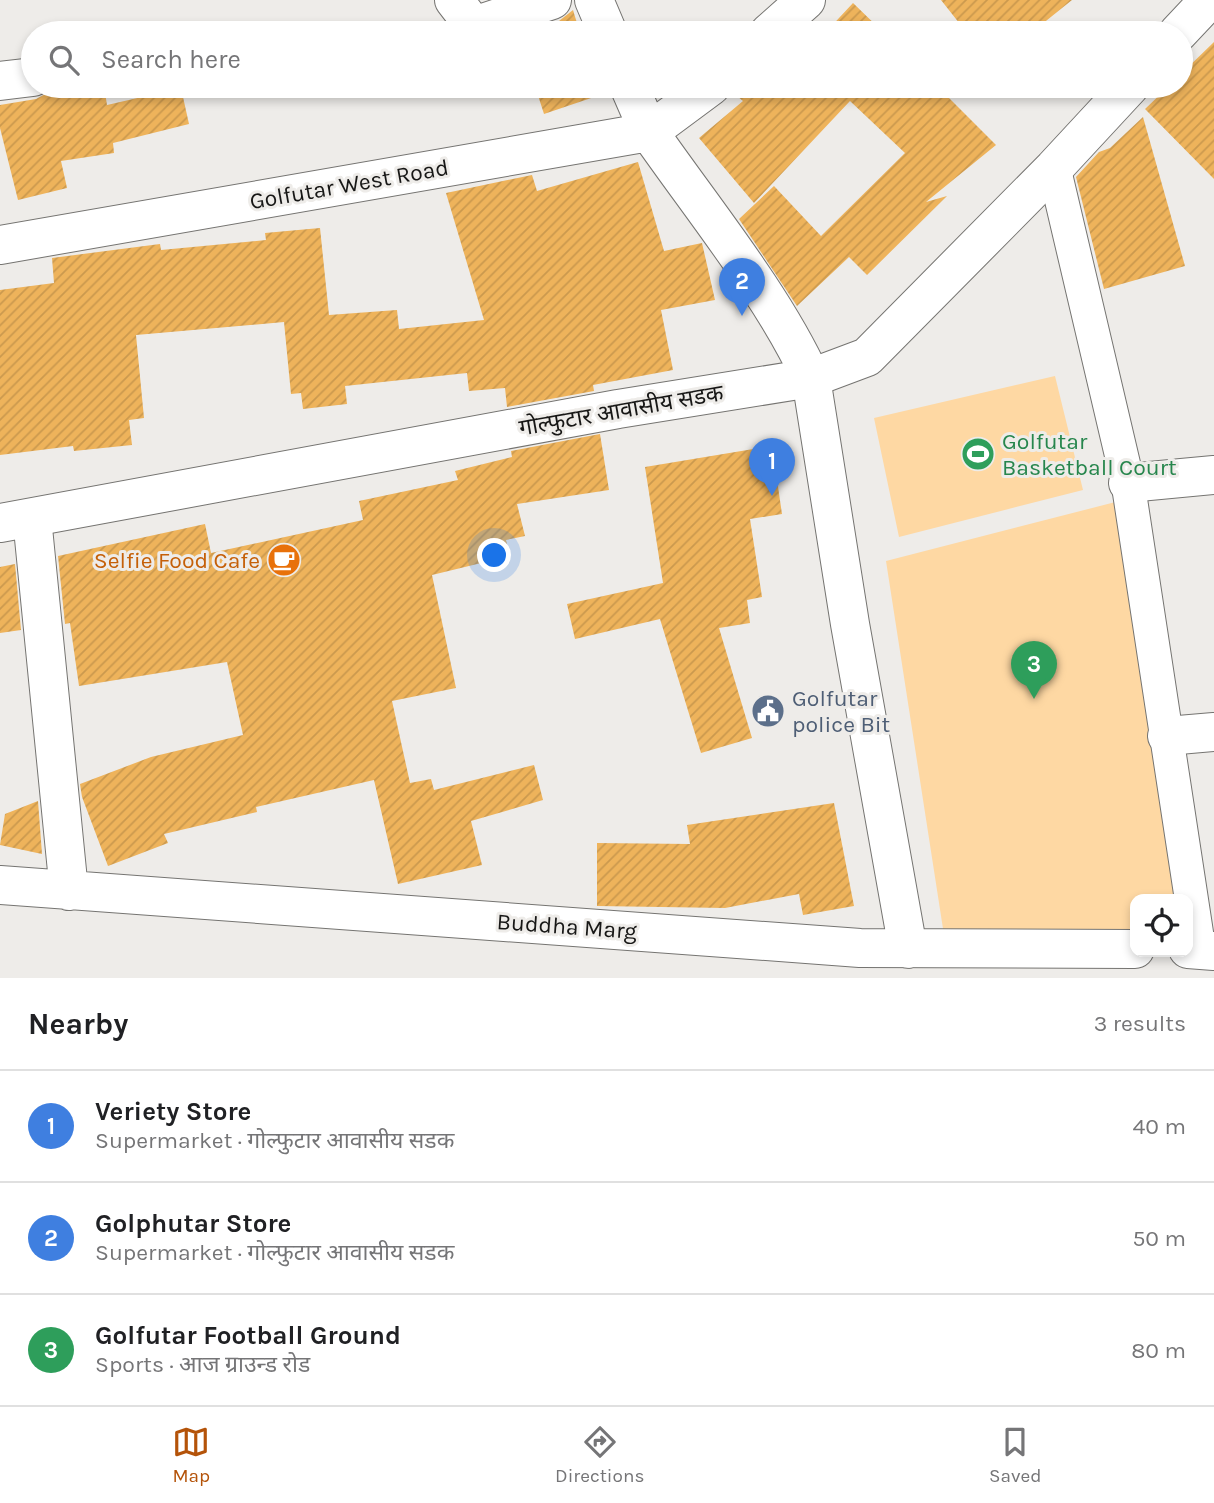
<!DOCTYPE html>
<html lang="en">
<head>
<meta charset="utf-8">
<style>
  :root { --surface:#fff; --page:#f6f6f6; --text:#202124; --muted:#757577; --line:#e0e0e0; --accent:#b45309 }
  body { margin:0; font-family:Karla,"Noto Sans Devanagari",sans-serif; background:var(--page); color:var(--text) }
  .controls { position:absolute; right:21px; bottom:21px; display:grid; overflow:hidden; border-radius:14px; box-shadow:0 4px 10px #0003 }
  .controls button { width:63px; height:63px; display:grid; place-items:center; padding:0; border:0; border-bottom:2px solid var(--line); background:var(--surface); color:var(--text); font:35px sans-serif }
  .you { position:absolute; left:495px; top:556px; width:24px; height:24px; margin:-18px; border:5px solid #fff; border-radius:50%; background:#1a73e8; box-shadow:0 0 0 10px #1a73e833 }
  .badge { display:grid; place-items:center; width:46px; height:46px; border-radius:50%; background:var(--accent); color:#fff; font-size:23px; font-weight:700 }
  .pin { position:absolute; translate:-50% -58px; filter:drop-shadow(0 2px 4px #0008) }
  .pin::after { content:''; position:absolute; top:37px; width:24px; height:21px; background:inherit; clip-path:polygon(0 0,100% 0,50% 100%) }
  .list { margin:0; padding:0; list-style:none }
  h2 { display:flex; justify-content:space-between; align-items:center; height:91px; margin:0; padding:0 28px; font-size:30px }
  h2 small { font-size:23px; font-weight:400; color:var(--muted) }
  .list li { display:grid; grid-template-columns:46px 1fr auto; gap:21px; align-items:center; box-sizing:border-box; height:112px; padding:0 28px; border-top:2px solid var(--line) }
  .list b { display:block; font-size:26px; white-space:nowrap }
  .list p { margin:0; font-size:23px; white-space:nowrap; color:var(--muted) }
  .list em { font-size:23px; font-style:normal; color:var(--muted) }
  .icon { flex:none; width:38px; height:38px; fill:none; stroke:currentColor; stroke-width:2; stroke-linecap:round; stroke-linejoin:round }
  .map { position:relative; flex:none; width:1214px; height:978px; overflow:hidden }
  .search { position:absolute; background:var(--surface); box-shadow:0 4px 10px #0003; left:21px; right:21px; top:21px; height:77px; display:flex; align-items:center; gap:18px; box-sizing:border-box; padding:0 24px; border-radius:38px; color:var(--muted); font-size:26px }
  .sheet { height:427px; background:var(--surface) }
  nav { display:flex; justify-content:space-around; align-items:center; box-sizing:border-box; height:98px; border-top:2px solid var(--line); background:var(--surface); font-size:19px; color:var(--muted) }
  nav a { display:grid; justify-items:center; gap:4px }
  nav .on { color:var(--accent) }
  .map>svg:first-child { display:block }
  .garden { fill:#fed8a3 }
  .building { fill:url(#building-hatch) }
  .lines { fill:none; stroke-linecap:round; stroke-linejoin:round }
  .pedestrian-casing { stroke:#757471; stroke-width:35 }
  .minor-casing { stroke:#757471; stroke-width:40 }
  .secondary-casing { stroke:#757471; stroke-width:40 }
  .pedestrian { stroke:#fff; stroke-width:33 }
  .minor { stroke:#fff; stroke-width:38 }
  .secondary { stroke:#fff; stroke-width:38 }
  .labels { text-anchor:middle; stroke-width:6; stroke-linejoin:round; paint-order:stroke }
  .street-label { font-size:23px; fill:#171716; stroke:#eeece9 }
  .leisure-label { font-size:23px; fill:#27864d; stroke:#eeece9; text-anchor:start }
  .food-label { font-size:23px; fill:#c56008; stroke:#eeece9; text-anchor:end }
  .service-label { font-size:23px; fill:#4e5e75; stroke:#eeece9; text-anchor:start }
</style>
</head>
<body>
<div class="map">
<svg width="1214" height="978" viewBox="0 0 1214 978">
  <defs>
    <pattern id="building-hatch" width="6" height="6" patternUnits="userSpaceOnUse" patternTransform="scale(1.75)"><rect width="6" height="6" fill="#eeb35b"/><path d="M-1 1l2-2M0 6l6-6M5 7l2-2" fill="none" stroke="#cb994e"/></pattern>
  </defs>
  <rect width="100%" height="100%" fill="#eeece9"/>
  <!-- garden -->
  <path class="garden" d="M1055,376L1083,490L899,537L874,418Z
    M1131,498L1188,899H1135V949L946,948L886,561Z"/>
  <!-- building -->
  <path class="building" d="M941,0H1072L1031,33H967Z
    M853,3L884,33H825Z
    M573,10L580,33H521L559,21Z
    M1214,42V179L1145,109L1169,86H1181V74Z
    M80,86H104L107,105L181,88L189,124L113,143L114,153L61,161L67,188L18,200L0,128V105L36,99L53,90Z
    M535,86H597L600,95L544,114Z
    M747,86H937L996,145L926,202L947,196L867,275L849,257L797,306L739,219L774,186L821,236L905,153L850,101L754,203L699,138L743,101L737,96Z
    M1143,117L1185,266L1104,289L1076,177L1099,152L1110,148Z
    M638,162L664,251L702,243L715,300L661,310L673,370L593,385L594,391L507,407L505,388L469,391L467,373L345,386L347,404L303,409L301,393L291,394L284,322L136,335L144,418L129,420L132,445L74,451L73,446L0,455V290L54,283L52,258L160,244L161,250L266,240L265,233L320,228L329,315L397,310L399,329L484,320L446,193L532,175L537,191Z
    M600,434L609,490L517,504L525,536L506,540L510,556L432,575L456,688L392,701L410,783L431,779L434,790L534,765L543,800L471,821L482,865L398,884L374,780L256,807L257,812L164,834L168,843L108,866L82,797L80,784L151,757L243,735L227,662L79,686L70,623L65,624L58,556L205,524L211,553L363,520L359,501L458,480L455,471L512,457L511,451Z
    M772,446L782,514L750,519L762,597L747,600L750,623L719,628L752,738L701,753L660,619L575,639L567,604L663,583L645,467Z
    M15,564L21,630L0,633V567Z
    M38,801L42,854L0,845L5,814Z
    M834,803L854,906L803,915L799,894L725,908L597,906V843L690,844L687,825Z"/>
  <g class="lines">
    <defs>
      <path id="pedestrian" d="M1054,168L1128,483L1199,949"/>
      <path id="minor" d="M454,0L474,26L552,0
        M594,0L608,33
        M769,33L806,0
        M0,81L33,77
        M711,86L649,132C701,207 774,296 811,378L850,624L908,949
        M0,245L649,132L629,86
        M1128,483L1214,475
        M32,518L69,891
        M1167,736L1214,732
        M0,885L860,948L1135,949
        M1188,949L1214,951"/>
      <path id="secondary" d="M1178,33L1209,0
        M0,523L618,409L811,378L867,357L1054,168L1130,86"/>
    </defs>
    <!-- pedestrian casing -->
    <use href="#pedestrian" class="pedestrian-casing"/>
    <!-- minor casing -->
    <use href="#minor" class="minor-casing"/>
    <!-- secondary casing -->
    <use href="#secondary" class="secondary-casing"/>
    <!-- pedestrian -->
    <use href="#pedestrian" class="pedestrian"/>
    <!-- minor -->
    <use href="#minor" class="minor"/>
    <!-- secondary -->
    <use href="#secondary" class="secondary"/>
  </g>
  <!-- icons -->
  <defs>
    <symbol id="stadium-disc" viewBox="-11 -11 22 22"><circle r="9.5" fill="#2e9e5b" stroke="#eeece9"/><path d="M0-5a6.5 5 0 1 0 0 10a6.5 5 0 1 0 0-10ZM-3.5-1.8h7v3.6h-7Z" fill="#fff"/></symbol>
    <symbol id="cafe-disc" viewBox="-11 -11 22 22"><circle r="9.5" fill="#e8710a" stroke="#eeece9"/><path d="M-5.5-4.5H6V0H3Q3 3.5 0 3.5H-2.5Q-5.5 3.5-5.5 0ZM3-3.2v2h1.7v-2ZM-6 4.5H4V6H-6Z" fill="#fff"/></symbol>
    <symbol id="civic-disc" viewBox="-11 -11 22 22"><circle r="9.5" fill="#5c6f8a" stroke="#eeece9"/><path d="M-.6-6.5H3V-4.5H.6V-3L4-1V1h2V6H-6V1h2V-1L-.6-3ZM-1.2 2.5V6h2.4V2.5Z" fill="#fff"/></symbol>
  </defs>
  <g fill-rule="evenodd">
    <use href="#stadium-disc" x="959" y="435" width="38" height="38"/>
    <use href="#cafe-disc" x="265" y="541" width="38" height="38"/>
    <use href="#civic-disc" x="749" y="692" width="38" height="38"/>
  </g>
  <g class="labels">
    <!-- street labels -->
    <g class="street-label">
      <text transform="translate(349 184) rotate(-10)" y="8">Golfutar West Road</text>
      <text transform="translate(621 410) rotate(-10)" y="8">गोल्फुटार आवासीय सडक</text>
      <text transform="translate(567 926) rotate(4)" y="8">Buddha Marg</text>
    </g>
    <!-- leisure labels -->
    <g class="leisure-label">
      <text x="1002" y="449">Golfutar<tspan x="1002" dy="26">Basketball Court</tspan></text>
    </g>
    <!-- food labels -->
    <g class="food-label">
      <text x="260" y="568">Selfie Food Cafe</text>
    </g>
    <!-- service labels -->
    <g class="service-label">
      <text x="792" y="706">Golfutar<tspan x="792" dy="26">police Bit</tspan></text>
    </g>
  </g>
</svg>
<div class="controls">
<button><svg class="icon" aria-label="locate" viewBox="0 0 24 24"><circle cx="12" cy="12" r="6"/><path d="M12 2v4M12 18v4M2 12h4M18 12h4"/></svg></button>
</div>
<div class="you"></div>
<div class="pin badge" style="left:772px;top:496px;background:#3f7fe0">1</div>
<div class="pin badge" style="left:742px;top:316px;background:#3f7fe0">2</div>
<div class="pin badge" style="left:1034px;top:699px;background:#2e9e5b">3</div>
<div class="search"><svg class="icon" aria-label="search" viewBox="0 0 24 24"><circle cx="10" cy="10" r="6"/><path d="M15 15l6 6"/></svg>Search here</div>
</div>
<section class="sheet">
<h2>Nearby<small>3 results</small></h2>
<ul class="list">
<li><span class="badge" style="background:#3f7fe0">1</span><div><b>Veriety Store</b><p>Supermarket · गोल्फुटार आवासीय सडक</p></div><em>40 m</em></li>
<li><span class="badge" style="background:#3f7fe0">2</span><div><b>Golphutar Store</b><p>Supermarket · गोल्फुटार आवासीय सडक</p></div><em>50 m</em></li>
<li><span class="badge" style="background:#2e9e5b">3</span><div><b>Golfutar Football Ground</b><p>Sports · आज ग्राउन्ड रोड</p></div><em>80 m</em></li>
</ul>
</section>
<nav>
<a class="on"><svg class="icon" aria-label="map" viewBox="0 0 24 24"><path d="M3 6l6-2 6 2 6-2v14l-6 2-6-2-6 2zM9 4v14M15 6v14"/></svg>Map</a>
<a><svg class="icon" aria-label="directions" viewBox="0 0 24 24"><path d="M12 3l9 9-9 9-9-9zM9 14v-3h6M13 9l2 2-2 2"/></svg>Directions</a>
<a><svg class="icon" aria-label="saved" viewBox="0 0 24 24"><path d="M7 4h10v16l-5-4-5 4z"/></svg>Saved</a>
</nav>
</body>
</html>
